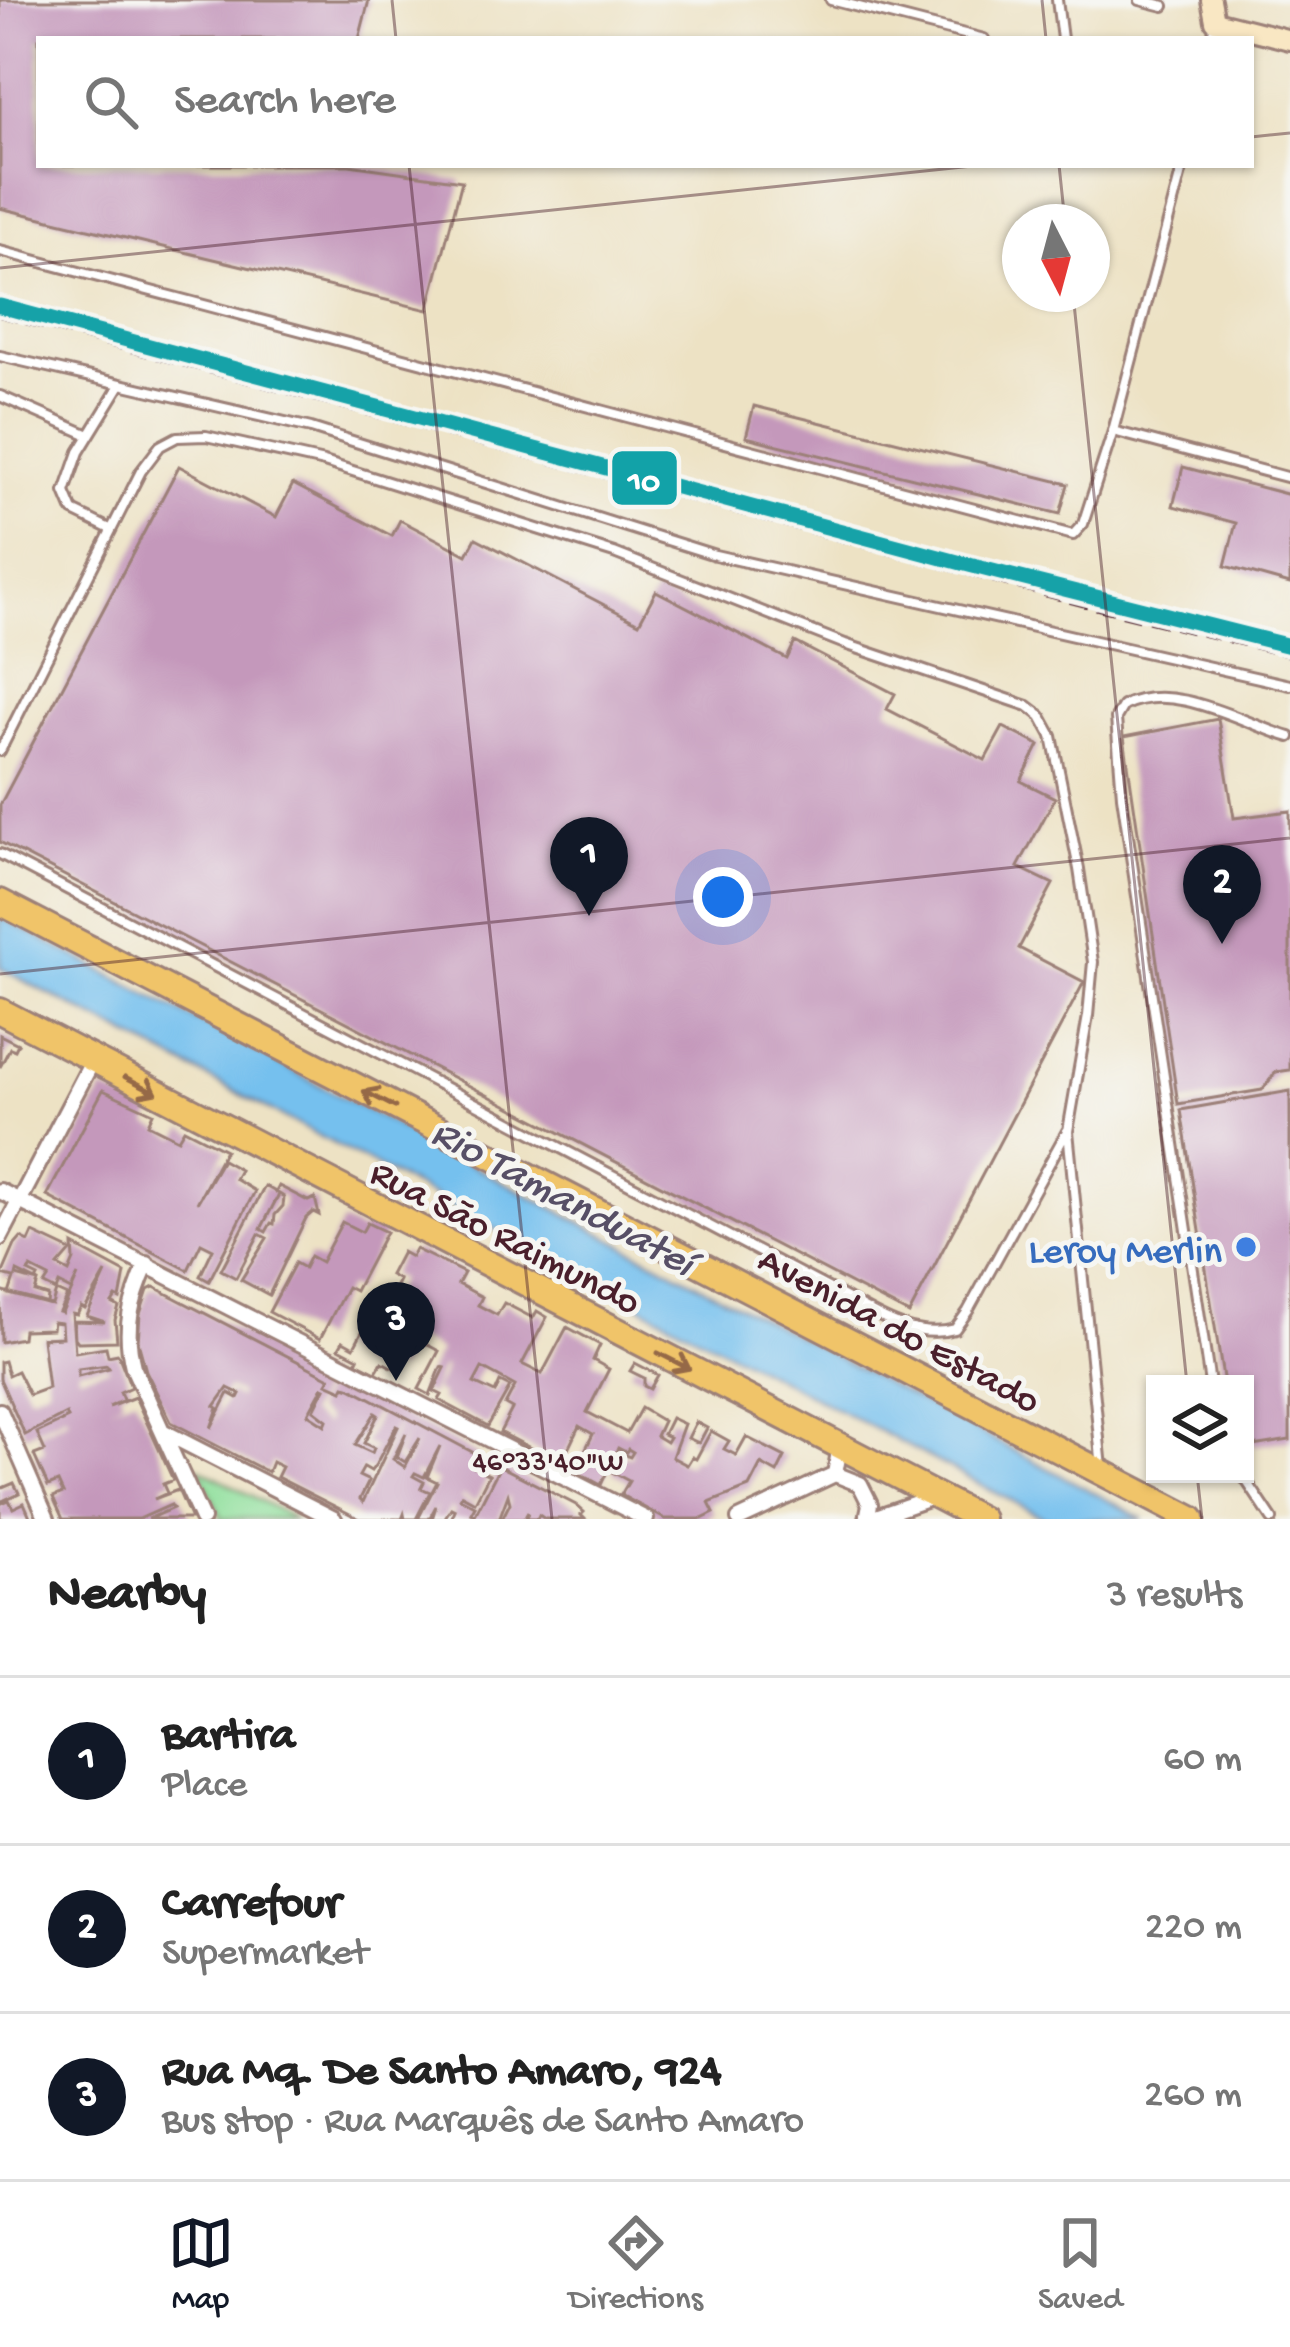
<!DOCTYPE html>
<html lang="en">
<head>
<meta charset="utf-8">
<style>
  :root { --surface:#fff; --page:#f2f2f2; --text:#222; --muted:#767676; --line:#e0e0e0; --accent:#111827 }
  body { margin:0; font-family:"Gochi Hand",sans-serif; background:var(--page); color:var(--text) }
  .controls { position:absolute; right:36px; bottom:36px; display:grid; overflow:hidden; border-radius:0px; box-shadow:0 3px 9px #0004 }
  .controls button { width:108px; height:108px; display:grid; place-items:center; padding:0; border:0; border-bottom:3px solid var(--line); background:var(--surface); color:var(--text); font:60px sans-serif }
  .compass { position:absolute; left:1002px; top:204px; width:108px; height:108px; border-radius:50%; background:var(--surface); box-shadow:0 3px 9px #0004; rotate:174deg }
  .you { position:absolute; left:723px; top:897px; width:42px; height:42px; margin:-30px; border:9px solid #fff; border-radius:50%; background:#1a73e8; box-shadow:0 0 0 18px #1a73e833 }
  .badge { display:grid; place-items:center; width:78px; height:78px; border-radius:50%; background:var(--accent); color:#fff; font-size:39px; font-weight:700 }
  .pin { position:absolute; translate:-50% -99px; filter:drop-shadow(0 3px 6px #0008) }
  .pin::after { content:''; position:absolute; top:63px; width:42px; height:36px; background:inherit; clip-path:polygon(0 0,100% 0,50% 100%) }
  .list { margin:0; padding:0; list-style:none }
  h2 { display:flex; justify-content:space-between; align-items:center; height:156px; margin:0; padding:0 48px; font-size:51px }
  h2 small { font-size:39px; font-weight:400; color:var(--muted) }
  .list li { display:grid; grid-template-columns:78px 1fr auto; gap:36px; align-items:center; box-sizing:border-box; height:168px; padding:0 48px; border-top:3px solid var(--line) }
  .list b { display:block; font-size:45px; white-space:nowrap }
  .list p { margin:0; font-size:39px; white-space:nowrap; color:var(--muted) }
  .list em { font-size:39px; font-style:normal; color:var(--muted) }
  .icon { flex:none; width:66px; height:66px; fill:none; stroke:currentColor; stroke-width:2; stroke-linecap:round; stroke-linejoin:round }
  .map { position:relative; flex:none; width:1290px; height:1519px; overflow:hidden }
  .search { position:absolute; background:var(--surface); box-shadow:0 3px 9px #0004; left:36px; right:36px; top:36px; height:132px; display:flex; align-items:center; gap:30px; box-sizing:border-box; padding:0 42px; border-radius:0px; color:var(--muted); font-size:45px }
  .sheet { height:660px; background:var(--surface) }
  nav { display:flex; justify-content:space-around; align-items:center; box-sizing:border-box; height:168px; border-top:3px solid var(--line); background:var(--surface); font-size:33px; color:var(--muted) }
  nav a { display:grid; justify-items:center; gap:6px }
  nav .on { color:var(--accent) }
  .map>svg:first-child { display:block }
  .green { fill:#92e09e; stroke:#6e8064; stroke-width:3 }
  .water { fill:#74c0ee; stroke:#5f708c; stroke-width:3 }
  .building { fill:#c498bb; fill-rule:evenodd }
  .lines { fill:none; stroke-linecap:round; stroke-linejoin:round }
  .lane-casing { stroke:#9c8078; stroke-width:14 }
  .street-casing { stroke:#9c8078; stroke-width:20 }
  .secondary-casing { stroke:#9c8078; stroke-width:24 }
  .highway-casing { stroke:#9c8078; stroke-width:30 }
  .lane { stroke:#fff; stroke-width:8 }
  .street { stroke:#fff; stroke-width:14 }
  .secondary { stroke:#f9e7c3; stroke-width:18 }
  .highway { stroke:#f0c469; stroke-width:24 }
  .rail { stroke:#4a1f2b; stroke-width:4.5; stroke-dasharray:18 9; stroke-linecap:butt }
  .rail-1-casing { stroke:#f6f6f2; stroke-width:24 }
  .rail-1 { stroke:#12a2a8; stroke-width:15 }
  .oneway { stroke:#956947 }
  .ticks { fill:none; stroke:#4a1f2b; stroke-width:3; stroke-opacity:0.45 }
  .shop-dot { fill:#3f7fe0; stroke:#f6f6f2; stroke-width:4.5 }
  .labels { text-anchor:middle; stroke-width:10; stroke-linejoin:round; paint-order:stroke }
  .street-label { font-size:39px; fill:#4a1f2b; stroke:#f6f6f2 }
  .shop-label { font-size:39px; fill:#366cbe; stroke:#f6f6f2; text-anchor:end }
  .water-label { font-size:42px; font-style:italic; fill:#574f66; stroke:#f6f6f2 }
  .ticks-label { font-size:30px; text-anchor:middle; fill:#4a1f2b; stroke:#f6f6f2; stroke-width:10; stroke-linejoin:round; paint-order:stroke }
  .line-badge { stroke:#f6f6f2; stroke-width:4.5 }
  .badge-label { font-size:33px; text-anchor:middle; font-weight:bold; fill:#fff }
</style>
</head>
<body>
<div class="map">
<svg width="1290" height="1519" viewBox="0 0 1290 1519">
  <rect width="100%" height="100%" fill="#f6f6f2"/>
  <filter id="ink" filterUnits="userSpaceOnUse"><feTurbulence type="fractalNoise" baseFrequency=".00833" numOctaves="2"/><feDisplacementMap in="SourceGraphic" scale="24" xChannelSelector="R" yChannelSelector="G"/><feConvolveMatrix kernelMatrix="1 2 1 2 8 2 1 2 1" color-interpolation-filters="sRGB"/></filter>
  <filter id="wash" filterUnits="userSpaceOnUse"><feTurbulence type="fractalNoise" baseFrequency=".004" numOctaves="4" result="noise"/><feDisplacementMap in="SourceGraphic" scale="48" xChannelSelector="R" yChannelSelector="G"/><feGaussianBlur stdDeviation="2.7" result="paint"/><feColorMatrix in="noise" values="0 0 0 0 0 0 0 0 0 0 0 0 0 0 0 0 0 1.4 0 .05"/><feComposite in="paint" operator="in"/></filter>
  <g filter="url(#wash)">
    <rect width="100%" height="100%" fill="#ede2c4"/>
    <!-- green -->
    <path class="green" d="M198,1467L295,1519H222Z"/>
    <!-- water -->
    <path class="water" d="M0,917L1144,1519H1046L0,968Z"/>
    <g id="blocks">
      <!-- building -->
      <path class="building" d="M0,0H369L359,39H39V165H349L462,181L428,310L0,208Z
        M754,406L1068,484L1060,514L746,437Z
        M179,466L276,517L293,484L392,536L400,520L467,555L476,538L639,623L656,591L787,659L795,642L895,694L887,709L985,760L1003,727L1039,745L1021,781L1055,798L1018,867L1053,884L1019,948L1084,982L909,1314L0,842V805Z
        M1183,467L1290,495V584L1225,566L1236,523L1173,506Z
        M1218,719L1234,818L1290,811V1070L1276,1072L1262,1090L1178,1104L1124,737Z
        M0,1035L18,1044L15,1050L10,1048L0,1067Z
        M103,1090L153,1113L148,1124L178,1139L184,1129L225,1150L197,1203L222,1160L240,1170L235,1179L255,1191L209,1281L200,1276L213,1249L201,1243L188,1270L47,1196Z
        M1290,1091V1440L1253,1446L1245,1384H1224L1181,1110Z
        M265,1186L279,1194L261,1229L266,1232L271,1223L274,1224L275,1215L283,1206L284,1197L276,1192L279,1186L308,1201L315,1198L319,1215L313,1212L306,1218L269,1295L241,1280L267,1238L259,1234L236,1278L221,1270Z
        M342,1222L362,1232L367,1223L386,1232L355,1291L347,1287L320,1339L269,1312L295,1263L304,1268L310,1256L321,1262Z
        M33,1233L71,1251L58,1266L69,1272L74,1260L73,1245L125,1273L120,1299L116,1297L112,1303L119,1307L115,1320L117,1341L78,1342L75,1338L74,1321L105,1322L87,1316L106,1273L85,1309L81,1307L77,1315L72,1314L75,1352L106,1347L108,1356L118,1354L131,1387L120,1392L123,1400L109,1407L135,1397L173,1480L163,1484L167,1493L154,1499L178,1490L191,1519H148L173,1508L171,1505L139,1519H63L53,1497L63,1493L58,1482L48,1486L34,1455L45,1451L37,1433L68,1418L66,1414L25,1435L0,1379V1362L4,1361L8,1375L17,1371L29,1395L48,1388L42,1338L62,1337L61,1323L53,1322L52,1329L23,1330L22,1338L1,1342L0,1291L52,1305L56,1291L44,1285L49,1277L31,1268L28,1272L38,1277L36,1281L17,1272L16,1276L38,1282L35,1292L48,1296L47,1304L9,1294L14,1278L2,1275L15,1245L21,1238L29,1242ZM78,1276L62,1313L59,1312L67,1296L56,1291L59,1284L71,1290ZM107,1365L109,1368L78,1376V1369Z
        M415,1249L464,1273L458,1284L482,1297L478,1305L497,1315L504,1303L533,1318L537,1311L547,1317L522,1364L542,1374L567,1327L600,1345L593,1360L609,1369L587,1412L627,1433L641,1408L663,1421L656,1436L666,1442L669,1437L663,1434L671,1418L684,1424L672,1457L687,1465L692,1457L696,1459L711,1431L729,1441L724,1449L736,1455L746,1437L785,1457L777,1473L761,1464L749,1487L709,1503L714,1513L702,1519H665L621,1495L629,1481L612,1472L622,1454L630,1457L633,1452L628,1449L626,1452L618,1448L601,1485L575,1471L593,1434L579,1426L561,1464L500,1432L512,1409L505,1405L515,1386L497,1376L482,1368L474,1383L495,1393L500,1382L510,1387L488,1426L439,1400L442,1395L434,1391L445,1368L441,1367L430,1395L419,1389L439,1351L398,1329L401,1338L412,1341L397,1370L382,1362L376,1372L356,1362L358,1358L339,1348L343,1341L354,1347L376,1305L384,1309L399,1280L390,1275L402,1252L411,1257Z
        M154,1287L330,1378L327,1383L343,1390L345,1386L351,1388L478,1455L472,1466L489,1475L475,1502L462,1495L460,1498L475,1506L471,1513L475,1515L500,1466L576,1505L584,1512L581,1515L585,1519H545L539,1515L537,1519H526L528,1512L524,1519H502L510,1503L508,1495L499,1519H451L455,1510L451,1508L444,1519H432L436,1506L429,1519H418L437,1482L427,1477L440,1446L424,1477L415,1473L413,1476L424,1482L421,1488L430,1492L416,1519H405L404,1514L402,1519H360L277,1477L282,1467L272,1462L268,1472L171,1422L146,1371L138,1342L140,1314L148,1290ZM323,1387L325,1388L314,1410L327,1420L325,1425L308,1414ZM228,1388L240,1394L238,1398L229,1393L211,1428L218,1408L215,1406ZM375,1413L378,1415L364,1443L374,1448L372,1453L355,1445ZM396,1426L398,1427L363,1502L360,1499L369,1481L359,1476L364,1467L371,1471L376,1464ZM406,1433L397,1457L405,1462L420,1438L405,1467L393,1459Z
        M635,1363L658,1375L650,1389L644,1386V1378L630,1371Z
        M696,1422L707,1428L699,1443L688,1438Z
        M14,1483L19,1493L0,1502V1489Z
        M9,1500L13,1508L24,1503L31,1519H0V1504Z"/>
    </g>
  </g>
  <g filter="url(#ink)">
    <use href="#blocks" fill-opacity="0" stroke="#9c8078" stroke-width="3"/>
    <g class="lines">
      <defs>
        <path id="lane" d="M831,0L984,39
          M1057,0L1062,39
          M1140,0L1164,6
          M1213,39L1214,22
          M0,251L1073,535L1083,524L1113,431L1183,165
          M0,356L311,428L715,555L1290,685
          M0,396L89,435
          M1113,431L1290,478
          M110,529L73,511L65,492L79,452L120,385
          M0,751L141,471L160,446L177,437L206,436L324,462L614,553L845,644L1028,706L1041,716L1052,736L1079,869L1093,962L1088,1016L1068,1131L1102,1468
          M0,854L826,1287C866,1308 909,1342 955,1329L968,1311L1067,1131
          M1210,1384L1122,796L1116,718L1123,706C1175,680 1241,723 1290,737
          M1242,1474L1272,1519"/>
        <path id="street" d="M0,1191L646,1519
          M0,1238L93,1060
          M147,1264C131,1300 123,1328 133,1367L202,1519
          M0,1411L47,1519
          M162,1431L334,1519
          M835,1474L860,1484L870,1504L867,1519
          M739,1519L835,1474L840,1446
          M870,1519L933,1497"/>
        <path id="secondary" d="M1211,0L1215,21L1290,40"/>
        <path id="highway" d="M0,902L1192,1519
          M0,1011L981,1519"/>
      </defs>
      <!-- lane casing -->
      <use href="#lane" class="lane-casing"/>
      <!-- street casing -->
      <use href="#street" class="street-casing"/>
      <!-- secondary casing -->
      <use href="#secondary" class="secondary-casing"/>
      <!-- highway casing -->
      <use href="#highway" class="highway-casing"/>
      <!-- lane -->
      <use href="#lane" class="lane"/>
      <!-- street -->
      <use href="#street" class="street"/>
      <!-- secondary -->
      <use href="#secondary" class="secondary"/>
      <!-- highway -->
      <use href="#highway" class="highway"/>
      <!-- rail -->
      <path class="rail" d="M0,316L1094,608L1290,656"/>
      <defs>
        <path id="rail-1" d="M0,306L969,565L1290,646"/>
      </defs>
      <!-- rail-1 casing -->
      <use href="#rail-1" class="rail-1-casing"/>
      <!-- rail-1 -->
      <use href="#rail-1" class="rail-1"/>
    </g>
    <!-- one-way arrows -->
    <defs><path id="oneway-shaft" d="M-6 0H5M1.5-3L5.5 0L1.5 3" fill="none" stroke-width="1.6" stroke-linecap="round" stroke-linejoin="round" transform="scale(3)"/></defs>
    <g class="oneway">
      <use href="#oneway-shaft" transform="translate(141 1085) rotate(27)"/>
      <use href="#oneway-shaft" transform="translate(379 1099) rotate(-153)"/>
      <use href="#oneway-shaft" transform="translate(674 1361) rotate(27)"/>
    </g>
  </g>
  <!-- ticks -->
  <path class="ticks" d="M392,0L396,39M1042,0L1046,39M1251,137L1290,133M409,165L552,1519M1059,165L1065,222M0,268L982,165M1073,294L1187,1384M0,974L1290,838M1197,1474L1202,1519"/>
  <!-- markers -->
  <circle class="shop-dot" cx="1246" cy="1247" r="12"/>
  <g class="labels">
    <!-- street labels -->
    <g class="street-label">
      <text transform="translate(507 1234) rotate(27)" y="14">Rua São Raimundo</text>
      <text transform="translate(901 1327) rotate(28)" y="14">Avenida do Estado</text>
    </g>
    <!-- shop labels -->
    <g class="shop-label">
      <text x="1222" y="1261">Leroy Merlin</text>
    </g>
    <!-- water labels -->
    <g class="water-label">
      <text transform="translate(565 1194) rotate(28)" y="15">Rio Tamanduateí</text>
    </g>
  </g>
  <g class="ticks-label">
    <text x="548" y="1470">46°33'40"W</text>
  </g>
  <rect class="line-badge" x="610" y="449" width="69" height="58" rx="12" fill="#12a2a8"/>
  <g class="badge-label">
    <text x="644" y="490">10</text>
  </g>
</svg>
<div class="controls">
<button><svg class="icon" aria-label="layers" viewBox="0 0 24 24"><path d="M12 4l9 5-9 5-9-5zM3 14l9 5 9-5"/></svg></button>
</div>
<svg class="compass" viewBox="-18 -18 36 36"><path d="M0-13l5 13h-10z" fill="#e53935"/><path d="M0 13l5-13h-10z" fill="#767676"/></svg>
<div class="you"></div>
<div class="pin badge" style="left:589px;top:916px">1</div>
<div class="pin badge" style="left:1222px;top:944px">2</div>
<div class="pin badge" style="left:396px;top:1381px">3</div>
<div class="search"><svg class="icon" aria-label="search" viewBox="0 0 24 24"><circle cx="10" cy="10" r="6"/><path d="M15 15l6 6"/></svg>Search here</div>
</div>
<section class="sheet">
<h2>Nearby<small>3 results</small></h2>
<ul class="list">
<li><span class="badge">1</span><div><b>Bartira</b><p>Place</p></div><em>60 m</em></li>
<li><span class="badge">2</span><div><b>Carrefour</b><p>Supermarket</p></div><em>220 m</em></li>
<li><span class="badge">3</span><div><b>Rua Mq. De Santo Amaro, 924</b><p>Bus stop · Rua Marquês de Santo Amaro</p></div><em>260 m</em></li>
</ul>
</section>
<nav>
<a class="on"><svg class="icon" aria-label="map" viewBox="0 0 24 24"><path d="M3 6l6-2 6 2 6-2v14l-6 2-6-2-6 2zM9 4v14M15 6v14"/></svg>Map</a>
<a><svg class="icon" aria-label="directions" viewBox="0 0 24 24"><path d="M12 3l9 9-9 9-9-9zM9 14v-3h6M13 9l2 2-2 2"/></svg>Directions</a>
<a><svg class="icon" aria-label="saved" viewBox="0 0 24 24"><path d="M7 4h10v16l-5-4-5 4z"/></svg>Saved</a>
</nav>
</body>
</html>
